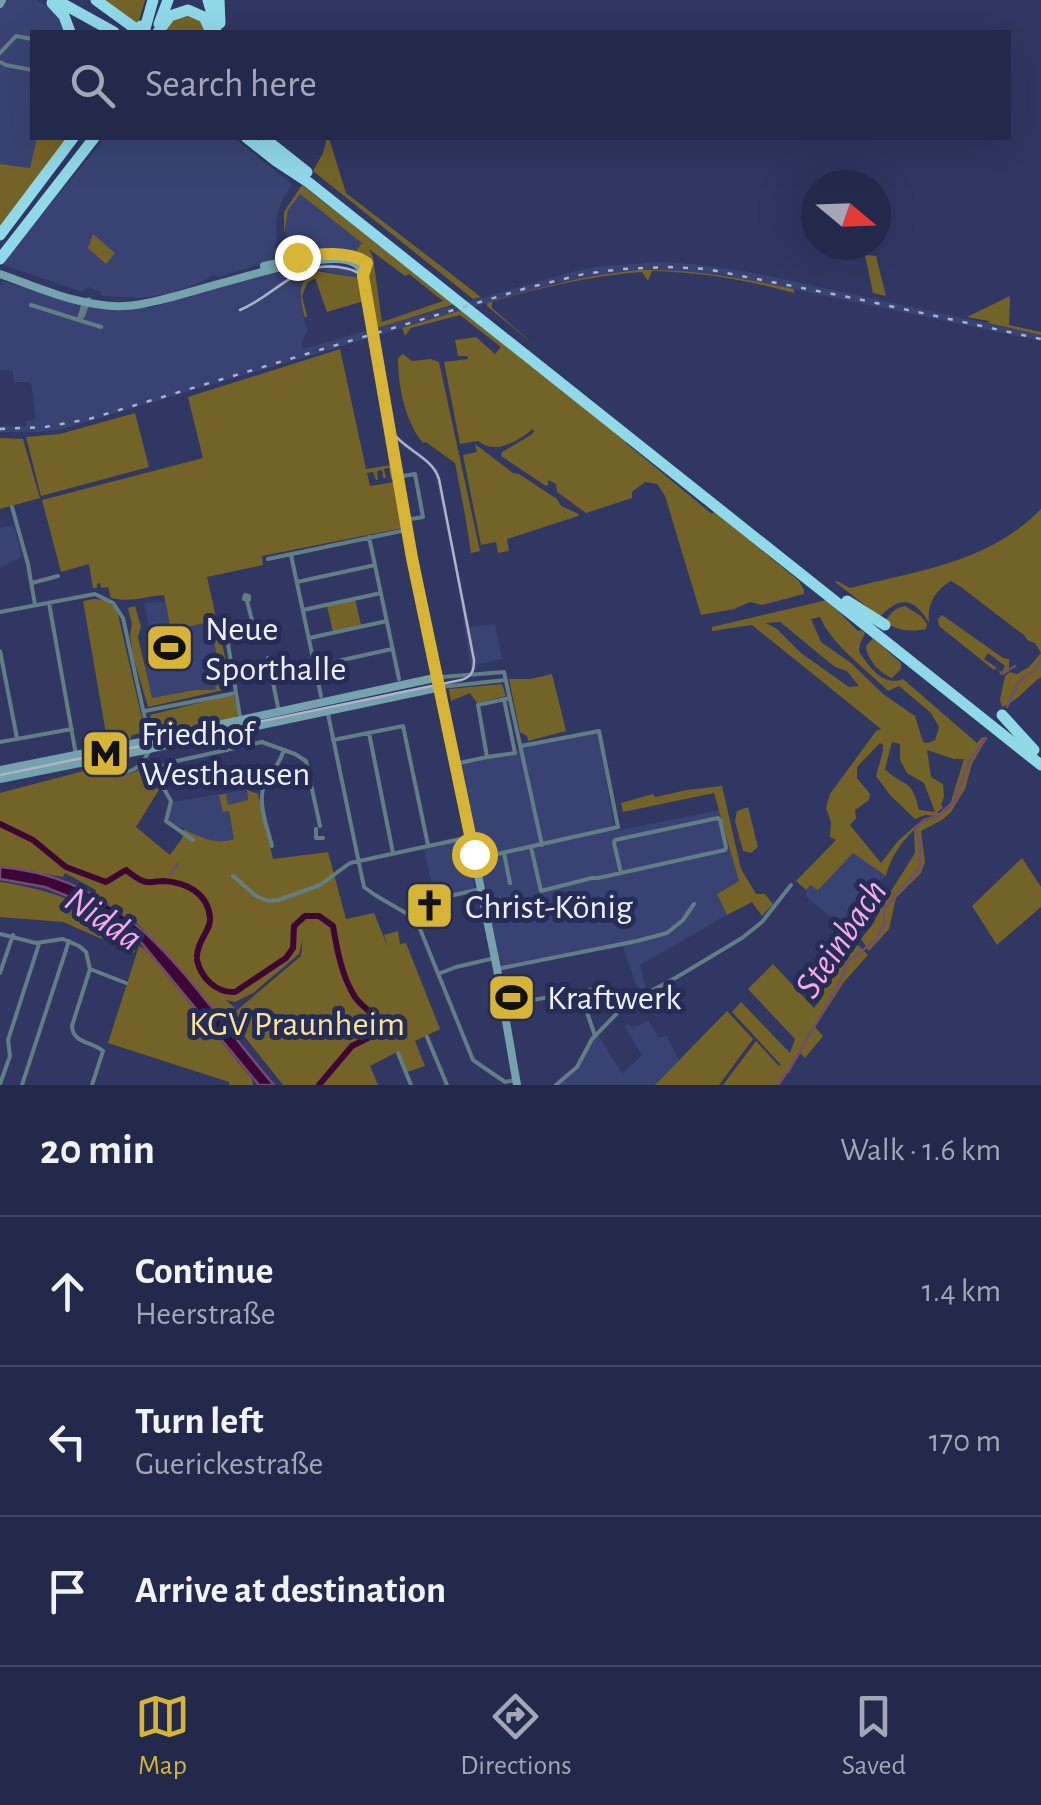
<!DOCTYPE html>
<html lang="en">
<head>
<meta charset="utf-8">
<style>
  :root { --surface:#23294a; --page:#2f3554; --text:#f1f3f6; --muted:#a3a6b5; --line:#404562; --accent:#d6b534 }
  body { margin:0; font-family:"Alegreya Sans",sans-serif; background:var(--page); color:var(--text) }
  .compass { position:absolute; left:801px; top:170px; width:90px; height:90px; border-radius:50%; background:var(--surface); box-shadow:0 10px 40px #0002; rotate:109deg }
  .stop { position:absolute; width:30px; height:30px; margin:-22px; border:8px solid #d6b534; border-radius:50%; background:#fff }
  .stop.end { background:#d6b534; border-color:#fff; box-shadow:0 2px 10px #0008 }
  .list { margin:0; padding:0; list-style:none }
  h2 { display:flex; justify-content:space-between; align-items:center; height:130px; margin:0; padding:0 40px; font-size:42px }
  h2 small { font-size:32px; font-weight:400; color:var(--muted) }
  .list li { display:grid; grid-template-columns:65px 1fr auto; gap:30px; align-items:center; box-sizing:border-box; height:150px; padding:0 40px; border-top:2px solid var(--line) }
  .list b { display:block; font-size:38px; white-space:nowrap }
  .list p { margin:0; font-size:32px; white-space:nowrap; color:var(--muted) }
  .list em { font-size:32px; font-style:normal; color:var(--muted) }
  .icon { flex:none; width:55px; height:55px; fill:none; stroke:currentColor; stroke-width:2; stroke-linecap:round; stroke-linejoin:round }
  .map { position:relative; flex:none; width:1041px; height:1085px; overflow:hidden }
  .search { position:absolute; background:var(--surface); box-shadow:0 10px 40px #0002; left:30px; right:30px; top:30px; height:110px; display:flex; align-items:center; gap:25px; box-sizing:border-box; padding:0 35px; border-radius:0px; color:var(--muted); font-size:38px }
  .sheet { height:580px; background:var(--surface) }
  nav { display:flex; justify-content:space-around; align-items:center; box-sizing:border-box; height:140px; border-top:2px solid var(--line); background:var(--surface); font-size:28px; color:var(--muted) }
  nav a { display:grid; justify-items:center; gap:5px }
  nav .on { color:var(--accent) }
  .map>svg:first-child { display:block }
  .built { fill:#394373 }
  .green { fill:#746327; fill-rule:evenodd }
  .water { fill:#3c0736; stroke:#714d71; stroke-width:2.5 }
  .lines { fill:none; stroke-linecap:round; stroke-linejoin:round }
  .stream { stroke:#714d71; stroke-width:2.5 }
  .river { stroke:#3c0736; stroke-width:6 }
  .minor { stroke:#617e84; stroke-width:4 }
  .secondary { stroke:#75a3ad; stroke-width:8 }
  .motorway { stroke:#90d9e9; stroke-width:11 }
  .tram { stroke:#aeb3c8; stroke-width:2.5 }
  .rail { stroke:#aeb3c8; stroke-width:2.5; stroke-dasharray:5 10; stroke-linecap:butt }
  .secondary-bridge { stroke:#75a3ad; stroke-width:8 }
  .motorway-bridge { stroke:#90d9e9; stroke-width:11 }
  .route { stroke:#d6b534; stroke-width:12 }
  .labels { text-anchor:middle; stroke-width:10; stroke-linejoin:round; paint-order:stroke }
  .poi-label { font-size:35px; fill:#edf0fb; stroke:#252d57; text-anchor:start }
  .park-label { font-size:35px; fill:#fbe392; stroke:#252d57 }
  .water-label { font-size:38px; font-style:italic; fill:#fba8eb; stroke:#252d57 }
</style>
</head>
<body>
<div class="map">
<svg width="1041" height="1085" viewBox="0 0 1041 1085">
  <rect width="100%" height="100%" fill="#2f3762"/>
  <!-- built -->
  <path class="built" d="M5,0H37L55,11L66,32H32V138H37L31,168L0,164V10Z
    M105,138H234L292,184L281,203L276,220L277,259L219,277L214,275L197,284L170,293L143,298L102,296L100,292L88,287L82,292L1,264Z
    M300,193L363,242L355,252H293L289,247L284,223L288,210Z
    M327,263L357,270L359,278L323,271L310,274L299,295L307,331L301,344L303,349L373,329L365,277L376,328L572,272L595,267L657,262L693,264L755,273L1041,335V341L725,275L662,270L618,272L555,283L62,429L36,432H0V426H25L27,421L36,419L31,382H14L13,371L0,370V286L3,281L86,306L102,309L149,308L295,267Z
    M394,432L399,439L438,469L470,627L495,624L502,659L478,664L476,670H471L458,584L435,474L431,467L396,441L391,433Z
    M14,525L22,557L0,568V528Z
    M165,602L171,630L210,621L228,682L216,690L151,698L144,664L157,661L144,603Z
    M598,733L615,831L720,810L739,881L717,894L727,915L640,965L647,992L640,996L623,947L496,967L454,764L516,752L522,747Z
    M245,790L249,800L227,805L235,839L219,842L204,839L169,821L168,813L172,802Z
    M464,840L475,889L435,897L424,849Z
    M853,852L886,876L862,901L877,914L858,938L806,897V890L810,885L818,889Z
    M648,1020L659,1038L666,1035L679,1060L655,1085H558L576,1071L590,1044L598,1035L621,1072L623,1073L642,1055L625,1027L628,1023L632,1028L636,1025L638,1026Z"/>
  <!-- green -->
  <path class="green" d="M99,0H145L138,24Z
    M195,14L209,32H161L168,22Z
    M37,138H67L0,228V164L30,168Z
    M327,138H329L346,193L481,297L473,299L313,171L323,153Z
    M302,185L455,304L377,328L368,275L370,263L345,254L298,255L293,252H355L362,243L300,194L288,210L284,233V212ZM369,249L405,276L409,274L443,301L382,322L373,257Z
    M93,234L115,253L106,264L88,248Z
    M865,255L876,256L886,296L873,293Z
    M641,270C693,269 743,278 794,289V293C747,280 701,272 652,271L648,281L642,272C590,276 542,287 492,302V308L539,349L487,306V303C538,288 587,274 641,270Z
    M316,271L360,278L364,301L327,312L315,278L307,283L302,296L307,316L305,318C300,300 295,281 316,271Z
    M1010,296L1009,325L1041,332V335L988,323L989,321L967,317Z
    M462,310L627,441L626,443L712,514L714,511L799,581L804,590V594L762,605L750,602L734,609L701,615L665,496L657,484L645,482L632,492V498L586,513L557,492L556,484L548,480V485L546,486L501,456L502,452L531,435L534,432L533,429C516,442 496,455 478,441L460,444L444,362L468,359L467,356H458L455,340L476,337L495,354L501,347L460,315L411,328L405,336L402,328Z
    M340,349L366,469L391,465L394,479H391L389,468L384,469L386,478H383L382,470L377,471L378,480H376L373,472L367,473L370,486L395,482L403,528L262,556L263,565L207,577L232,688L148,707L133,656L130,634L132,624L128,608L135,606L141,626L138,637L152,698L195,690H215L216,686L227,682L223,661H218L210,622L171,630L164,595C146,596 129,603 111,598L108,587L101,588L100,583L97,584V588H93L89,564L61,572L42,500L203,458L188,397Z
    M403,354L412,361L431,359L439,362L480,551L471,553C467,524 461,493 455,463L426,442L423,443C405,421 398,387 398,358Z
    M135,413L149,467L41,496L26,437L60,434Z
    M0,438L23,439L40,498L0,509Z
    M475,444L513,473L519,474L557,499L561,506L579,514L578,516L507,539L509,551L498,553L496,542L481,545L463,455L477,452Z
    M1041,509V677C1028,686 1017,702 1002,707L1000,700L1005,676L1010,672L1017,674L1029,667L1041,653L1035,643L1027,640L1025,636L961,587L951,581C935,590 927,604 929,623C914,597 899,596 880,617L835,582L837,581L850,588C920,570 988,563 1041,509Z
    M94,599L106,600L117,610L146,736L142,737V733L132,735L130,740L108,745L83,601Z
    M355,599L361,625L333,632L327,606Z
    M827,600L858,631L861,630L865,633L860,644L859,652C870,667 883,687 903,679L977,743L982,737L987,738L972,764L965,789L951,812L942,820L921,831L925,862L921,873L896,898L889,929L869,951L861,939L873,924L883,904L915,853L914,830C901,842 889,860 886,876L853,853L818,890L810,885L806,890L796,881L836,840L830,837L831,822L826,808L830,794L876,731L881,729L752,625L712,631V627ZM820,617C832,645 866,669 888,691L899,686L931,713L939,727L935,740L928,743L923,742L915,716L883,694L851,663L821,642L811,619ZM780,622L835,667L847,671L859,686L849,687L801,653L777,629L766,623ZM892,742L900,744V760L907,773L924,783L935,812L919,810C911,776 905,789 885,769ZM880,743L883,745V751L876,776L890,795L915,819L925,815L938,816L916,825L898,841L881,863L850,825L856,818L855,810L869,800L870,794L857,778V767ZM927,750L954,759H964L949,808L941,814L937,812L943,808L941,805L944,797L943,784L931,777Z
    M905,606L921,616L927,624L926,629C913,632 894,631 885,621C891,613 895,608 905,606Z
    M942,615L1003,658L1009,659V669L1000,675L999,670L1002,672L1005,666L988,653L984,659L997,668L994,670L939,626L938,619Z
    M873,638L901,663V669L892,678C880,673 867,660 866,646Z
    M552,674L566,731L528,741L527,736L520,732L509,679H531Z
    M502,684L506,696L477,703L470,693L451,701L449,689Z
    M230,695L234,696L238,713L235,719L152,736L150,715Z
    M143,768L150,771L160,788L136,827L170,855L183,837L184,829C201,838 215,845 234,839L229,811L223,812L219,795L226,794L228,805L248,800L247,790L258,794L273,859L328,852L346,919L374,913L388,947L384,935L398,931L400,944L406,943L440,1029L415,1041L425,1066L404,1073L397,1052L370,1066L378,1085H283L229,1017L301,956L303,938L299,954L253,993L235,1002L226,1000L235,1008L221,1020L151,937L136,922L95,894L96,890L65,873L63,877L0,866V793L91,769L113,777L130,774Z
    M722,786L741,869L756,894H765L773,904L762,916L752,902L727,915L717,894L739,881L714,793L623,812L621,803L653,794L655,797L687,790Z
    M748,807L758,847L751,853L743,851L735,821L737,811Z
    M1022,858L1041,887V907L997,945L972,906Z
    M0,882C52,889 97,907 137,942L134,953L63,922L0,917Z
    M858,945L868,955L844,982L815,1027L823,1036L805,1058L800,1053L780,1085H723L756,1041L779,1066L781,1065L732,1012L741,1002L790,1053L795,1039L748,989L773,964L814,1008L819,1002L826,977Z
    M139,946L145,949L242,1067L252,1079L253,1085H229V1082L108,1043Z
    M727,1011L753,1039L719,1085H655Z"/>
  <!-- water -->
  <path class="water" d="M0,867C137,878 193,992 274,1085H259L139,940L80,901L45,887L0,879Z"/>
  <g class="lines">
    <!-- stream -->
    <path class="stream" d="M1003,674L1015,666
      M1007,707L1019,681L1035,670L1041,659
      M170,875L178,864
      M788,1072L840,982L848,961L875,941L884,925V909L920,867V843L915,828L924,820L939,815L955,800L969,761L986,738
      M778,1085L786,1073"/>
    <!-- river -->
    <path class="river" d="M0,824L33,840L66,867L106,882L126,870C133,875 139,881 147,882C150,883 159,881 163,881C186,882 208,893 210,918C211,931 198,938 197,956
      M197,960C201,978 216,993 235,992L286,958L293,948L294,926L305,916H319L333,926C337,950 342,977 355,997C364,1010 377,1013 379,1029L368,1038L352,1046L319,1085"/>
    <!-- minor -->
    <path class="minor" d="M0,53L16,36L32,39
      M0,62L6,65L32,70
      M31,305L101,327
      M79,319L84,302L89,299
      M79,319L83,316L88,302
      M397,477L415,474L423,517L405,520
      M12,507L28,564L35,605
      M369,537L399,679
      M291,555L321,696
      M268,559L406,530
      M297,582L375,565
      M32,583L58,576
      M245,595L249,596V600L244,599Z
      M49,603L76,755
      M303,610L381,593
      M0,612L95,594L113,603L123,618L149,737
      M309,638L387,621
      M0,651L17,738
      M268,658L279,712
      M315,666L392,649
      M442,677L504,672L542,845
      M441,687L505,680
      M145,711L236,693
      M328,714L364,887L375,895L416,919L473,1060L505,1082L516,1080
      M240,717L228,644L230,641L255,632L247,601
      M369,733L393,853
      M333,740L403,726L428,845
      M0,742L72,729
      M487,757L515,753L504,699
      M143,762L153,770L171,801L166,821L193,840
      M90,764C113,774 134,781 148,753
      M455,764L487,757L478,705L510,698
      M160,768L168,763L262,742L295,754L306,761L320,826
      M316,829V838H323
      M272,846C267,826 255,798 267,779C275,767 279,765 284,750
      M531,847L541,891L592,878H598L725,850L726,847L720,820L718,818L615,840L614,843L621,873
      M504,853L510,883
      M475,859L618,827L599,731L521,746
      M233,876L256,896L268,901L279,900L320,885L350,863L470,837
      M436,899L481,889
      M0,934L36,943L63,939L79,946L86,952L90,969
      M497,969L637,941L667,933L683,920L694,904
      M0,973L13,935
      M438,974L456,967L495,958
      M578,992L600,988
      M504,1005L578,992L581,994L595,1036
      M427,1037L447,1085
      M398,1053L411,1085
      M0,1084L10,1056L8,1040L39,944
      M22,1085L69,941
      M92,1085L103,1051C92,1041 73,1044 72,1026L90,969L126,983
      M556,1085L577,1067L592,1039L625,1005L677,977L742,938L762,922L791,885"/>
    <!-- secondary -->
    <path class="secondary" d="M0,4L2,0
      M343,255L356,257L367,261L363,276
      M264,266L309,256
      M0,274C40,288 82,308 125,306C173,305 324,241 356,264C361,267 361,271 363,277L411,558L453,752
      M153,739L439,677
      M153,748L441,687
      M453,751L497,969L517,1085
      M0,770L146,741
      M0,779L145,750"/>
    <!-- motorway -->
    <path class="motorway" d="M56,0L114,32
      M96,0L140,32
      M208,0L216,28
      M219,0L220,23
      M52,3L64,16L70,32
      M159,24L168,0
      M144,32L153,0
      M158,32L170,16L188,10L204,17L211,32
      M247,138L276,161L308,182L1041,765
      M264,138L307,172
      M0,235L73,138
      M0,259L94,138
      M847,601L885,625
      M1002,715L1034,750"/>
    <!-- tram -->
    <path class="tram" d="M0,775L461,680C472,677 474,671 474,660L439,479C432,457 405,450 392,432L365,279C358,272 354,270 344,268C296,259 278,294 240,310"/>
    <!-- rail -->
    <path class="rail" d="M0,429L45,427L89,419L527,288L584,274L622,269L668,267L706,269L853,298L1041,339"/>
    <!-- secondary-bridge -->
    <path class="secondary-bridge" d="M146,741L153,739
      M145,750L153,748"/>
    <!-- motorway-bridge -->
    <path class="motorway-bridge" d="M139,32L141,26"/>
  </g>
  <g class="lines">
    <!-- route -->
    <path class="route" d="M297,257C319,254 349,250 367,263L363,276L412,558L474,854"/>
  </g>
  <!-- icons -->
  <defs>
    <symbol id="stadium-square" viewBox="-11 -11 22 22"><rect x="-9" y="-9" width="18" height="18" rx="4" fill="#d6b534" stroke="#252d57"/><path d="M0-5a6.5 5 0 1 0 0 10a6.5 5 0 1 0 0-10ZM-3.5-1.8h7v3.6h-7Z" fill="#111"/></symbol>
    <symbol id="metro-square" viewBox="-11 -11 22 22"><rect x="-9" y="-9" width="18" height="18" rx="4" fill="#d6b534" stroke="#252d57"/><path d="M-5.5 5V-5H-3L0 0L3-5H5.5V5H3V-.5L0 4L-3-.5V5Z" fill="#111"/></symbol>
    <symbol id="church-square" viewBox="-11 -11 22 22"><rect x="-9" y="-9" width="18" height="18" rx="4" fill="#d6b534" stroke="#252d57"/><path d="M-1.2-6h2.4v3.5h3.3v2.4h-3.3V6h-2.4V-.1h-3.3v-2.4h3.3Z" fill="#111"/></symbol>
  </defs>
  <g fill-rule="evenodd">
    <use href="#stadium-square" x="142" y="620" width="55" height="55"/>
    <use href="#metro-square" x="78" y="726" width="55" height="55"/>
    <use href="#church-square" x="402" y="878" width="55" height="55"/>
    <use href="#stadium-square" x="484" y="970" width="55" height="55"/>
  </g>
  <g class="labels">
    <!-- poi labels -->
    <g class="poi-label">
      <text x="205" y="640">Neue<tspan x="205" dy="40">Sporthalle</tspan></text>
      <text x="141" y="745">Friedhof<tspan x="141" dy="40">Westhausen</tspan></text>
      <text x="465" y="918">Christ-König</text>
      <text x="547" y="1009">Kraftwerk</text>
    </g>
    <!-- park labels -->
    <g class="park-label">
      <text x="297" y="1035">KGV Praunheim</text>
    </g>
    <!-- water labels -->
    <g class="water-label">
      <text transform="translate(104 918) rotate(34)" y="13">Nidda</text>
      <text transform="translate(840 938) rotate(-56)" y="13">Steinbach</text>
    </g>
  </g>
</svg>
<svg class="compass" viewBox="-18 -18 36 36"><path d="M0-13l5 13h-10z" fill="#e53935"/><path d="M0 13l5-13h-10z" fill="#a3a6b5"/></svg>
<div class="stop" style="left:474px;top:854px"></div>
<div class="stop end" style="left:297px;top:257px"></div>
<div class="search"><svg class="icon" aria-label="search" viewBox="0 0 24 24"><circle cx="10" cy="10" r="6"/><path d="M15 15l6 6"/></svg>Search here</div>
</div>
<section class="sheet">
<h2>20 min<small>Walk · 1.6 km</small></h2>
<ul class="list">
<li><svg class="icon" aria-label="ahead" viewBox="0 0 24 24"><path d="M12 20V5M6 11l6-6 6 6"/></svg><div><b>Continue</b><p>Heerstraße</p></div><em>1.4 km</em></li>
<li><svg class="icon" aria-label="left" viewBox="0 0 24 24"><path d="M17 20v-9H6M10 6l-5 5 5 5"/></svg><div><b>Turn left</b><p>Guerickestraße</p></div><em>170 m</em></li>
<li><svg class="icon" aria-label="arrive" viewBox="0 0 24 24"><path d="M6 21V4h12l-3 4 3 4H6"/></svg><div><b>Arrive at destination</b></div></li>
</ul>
</section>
<nav>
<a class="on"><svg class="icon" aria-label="map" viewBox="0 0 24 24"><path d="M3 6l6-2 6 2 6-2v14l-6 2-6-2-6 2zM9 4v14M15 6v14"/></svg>Map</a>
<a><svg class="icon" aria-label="directions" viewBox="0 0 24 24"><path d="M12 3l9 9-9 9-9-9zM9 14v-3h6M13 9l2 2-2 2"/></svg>Directions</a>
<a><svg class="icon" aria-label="saved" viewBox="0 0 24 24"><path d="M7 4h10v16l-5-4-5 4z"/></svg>Saved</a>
</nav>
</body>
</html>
